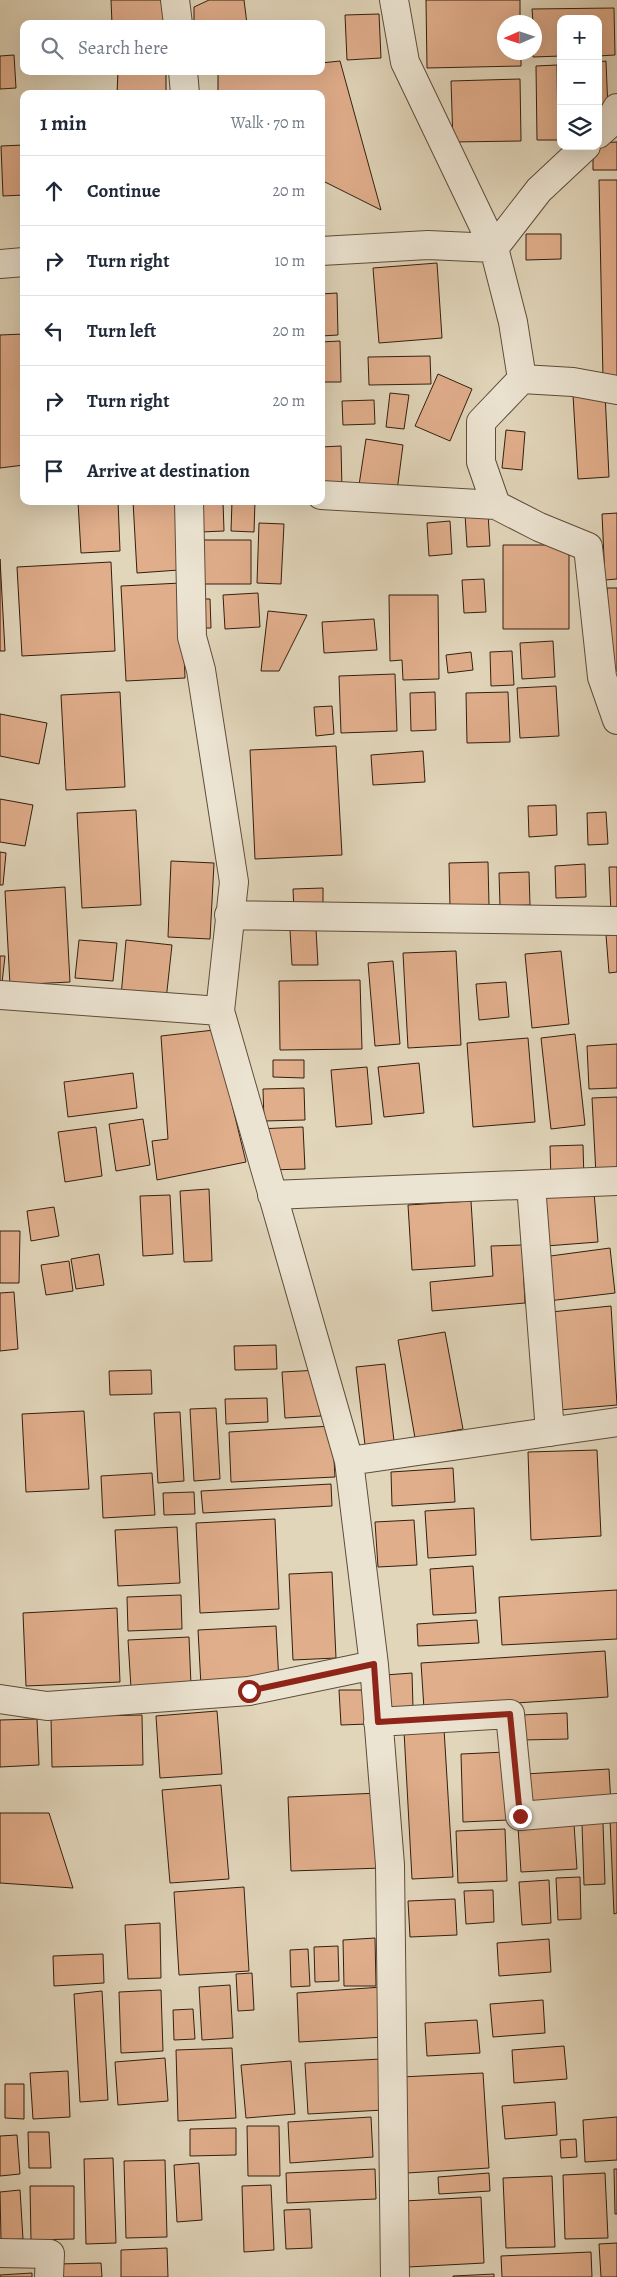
<!DOCTYPE html>
<html lang="en">
<head>
<meta charset="utf-8">
<style>
  :root { --surface:#fff; --page:#f2f2f3; --text:#1f2937; --muted:#747a83; --line:#e0e1e3 }
  body { margin:0; font-family:Alegreya,serif; background:var(--page); color:var(--text) }
  .controls { position:absolute; right:15px; top:15px; display:grid; overflow:hidden; border-radius:10px; box-shadow:0 5px 20px #0002 }
  .controls button { width:45px; height:45px; display:grid; place-items:center; padding:0; border:0; border-bottom:1px solid var(--line); background:var(--surface); color:var(--text); font:25px sans-serif }
  .compass { position:absolute; left:497px; top:15px; width:45px; height:45px; border-radius:50%; background:var(--surface); box-shadow:0 5px 20px #0002; rotate:267deg }
  .stop { position:absolute; width:15px; height:15px; margin:-11px; border:4px solid #8f2418; border-radius:50%; background:#fff }
  .stop.end { background:#8f2418; border-color:#fff; box-shadow:0 1px 5px #0008 }
  .list { margin:0; padding:0; list-style:none }
  h2 { display:flex; justify-content:space-between; align-items:center; height:65px; margin:0; padding:0 20px; font-size:21px }
  h2 small { font-size:16px; font-weight:400; color:var(--muted) }
  .list li { display:grid; grid-template-columns:32px 1fr auto; gap:15px; align-items:center; box-sizing:border-box; height:70px; padding:0 20px; border-top:1px solid var(--line) }
  .list b { display:block; font-size:19px; white-space:nowrap }
  .list em { font-size:16px; font-style:normal; color:var(--muted) }
  .icon { flex:none; width:28px; height:28px; fill:none; stroke:currentColor; stroke-width:2; stroke-linecap:round; stroke-linejoin:round }
  .map { position:relative; flex:none; width:617px; height:2277px; overflow:hidden }
  .search { position:absolute; background:var(--surface); box-shadow:0 5px 20px #0002; left:20px; top:20px; width:305px; height:55px; display:flex; align-items:center; gap:12px; box-sizing:border-box; padding:0 18px; border-radius:10px; color:var(--muted); font-size:19px }
  .panel { position:absolute; background:var(--surface); box-shadow:0 5px 20px #0002; left:20px; top:90px; width:305px; height:415px; border-radius:10px }
  .map>svg:first-child { display:block }
  .building { fill:#e1ae8c; stroke:#331f0e }
  .lines { fill:none; stroke-linecap:round; stroke-linejoin:round }
  .street-casing { stroke:#5e4c39; stroke-width:30 }
  .street { stroke:#ece4d2; stroke-width:28 }
  .route { stroke:#8f2418; stroke-width:6 }
</style>
</head>
<body>
<div class="map">
<svg width="617" height="2277" viewBox="0 0 617 2277">
  <rect width="100%" height="100%" fill="#e1d5ba"/>
  <filter id="stains"><feTurbulence type="fractalNoise" baseFrequency=".004" numOctaves="4"/><feColorMatrix values="0 0 0 0 .2 0 0 0 0 .09 0 0 0 0 .02 0 0 0 .5 -.17"/></filter>
  <radialGradient id="worn" r=".72"><stop offset=".6" stop-color="#630" stop-opacity="0"/><stop offset="1" stop-color="#630" stop-opacity=".3"/></radialGradient>
  <!-- building -->
  <path class="building" d="M111,0H163L164,24H112Z
    M209,0H244L247,24H194V7Z
    M426,0H520V22H504V52H521V66L427,68Z
    M614,8L615,55L598,56V19H561V56L533,57L534,22H533L532,9Z
    M379,14L381,58L347,60L345,15Z
    M14,55L16,88L0,89V56Z
    M340,61L381,210L321,180V94H218V71H321V63Z
    M606,61L608,110H598V62Z
    M557,65L558,140H537L536,66Z
    M118,71H166V94H117Z
    M520,79L521,141L453,142L451,81Z
    M617,142V170H593V146L598,143Z
    M24,145V195L3,196L1,146Z
    M599,180H617V378L603,379Z
    M526,234H561V259L526,260Z
    M437,263L442,338L379,343L373,268Z
    M337,293L338,335L321,336V294Z
    M24,334V465L0,468V335Z
    M340,341L341,382H321V342Z
    M430,356L431,384L369,385L368,357Z
    M438,374L472,389L450,441L415,426Z
    M390,393L409,395L404,429L386,427Z
    M605,393L609,477L578,479L573,395Z
    M374,400L375,424L343,425L342,401Z
    M506,430L525,432L522,470L502,468Z
    M366,439L403,445L397,491L359,485Z
    M341,446L342,489H321V447Z
    M118,501L120,551L81,553L78,502Z
    M133,501H175L179,570L137,573Z
    M201,501H223L224,531L201,532Z
    M232,501H255L254,532L231,531Z
    M488,513L490,546L467,547L465,514Z
    M617,513V579L605,580L602,514Z
    M450,521L452,554L429,556L427,523Z
    M259,523L284,524L281,584L257,583Z
    M199,540H251V584H200Z
    M503,545H569V629H503Z
    M0,559L5,651H0Z
    M111,562L115,651L22,656L17,567Z
    M484,579L486,612L464,613L462,580Z
    M181,583L185,678L126,681L121,586Z
    M607,588H617V671H612Z
    M258,593L260,627L225,629L223,595Z
    M389,595H438L439,679L403,680L402,660L390,661Z
    M196,599H210L211,628H197Z
    M268,611L307,615L279,671H261Z
    M374,619L377,650L324,653L322,622Z
    M553,641L555,677L522,679L520,643Z
    M512,651L514,685L491,686L490,652Z
    M471,652L473,670L448,673L446,655Z
    M395,674L397,731L341,733L339,676Z
    M556,686L559,736L520,738L517,688Z
    M120,692L125,787L66,790L61,695Z
    M435,692L436,730L411,731L410,693Z
    M508,692L510,742L467,743L466,693Z
    M332,706L334,734L316,736L314,707Z
    M0,714L47,723L39,764L0,756Z
    M336,746L342,855L255,859L250,750Z
    M423,751L425,782L373,785L371,755Z
    M0,799L33,805L25,846L0,842Z
    M556,805L557,835L529,837L528,806Z
    M136,810L141,905L82,908L77,813Z
    M606,812L608,844L588,845L587,813Z
    M0,852L6,853L3,885H0Z
    M171,861L214,863L210,939L168,937Z
    M488,862L489,906L450,907L449,863Z
    M585,864L586,897L556,898L555,866Z
    M609,867H617V914H611Z
    M529,872L530,905L500,906L499,873Z
    M65,887L70,982L10,985L5,891Z
    M323,888V910L294,911L293,889Z
    M316,929L318,965H292L290,930Z
    M606,935H617V972L609,973Z
    M79,940L117,943L113,981L75,978Z
    M126,940L172,945L166,1000L121,996Z
    M456,951L461,1045L408,1048L403,953Z
    M561,951L569,1024L532,1028L525,954Z
    M0,956H5L2,983H0Z
    M393,961L400,1044L375,1046L368,963Z
    M360,980L362,1049L280,1050L279,981Z
    M506,982L509,1017L479,1020L476,984Z
    M214,1030L246,1162L157,1180L152,1141L168,1139L161,1036Z
    M575,1034L585,1125L551,1129L541,1038Z
    M528,1038L535,1122L473,1127L467,1043Z
    M617,1044V1088L589,1089L587,1046Z
    M273,1060H304V1078L273,1077Z
    M419,1063L424,1113L384,1117L378,1067Z
    M367,1067L372,1124L336,1127L331,1070Z
    M133,1073L137,1108L68,1117L64,1082Z
    M304,1088L305,1120L264,1121L263,1089Z
    M617,1097V1174L596,1175L592,1098Z
    M143,1119L150,1165L116,1171L109,1124Z
    M96,1127L102,1176L65,1182L58,1132Z
    M303,1127L305,1169L267,1170L257,1129Z
    M583,1145L584,1180H551L550,1146Z
    M209,1189L212,1261L184,1262L180,1191Z
    M594,1192L598,1242L546,1246L543,1196Z
    M170,1195L173,1254L143,1256L140,1196Z
    M471,1201L475,1266L412,1270L408,1205Z
    M54,1207L59,1236L31,1241L27,1211Z
    M0,1231H20L19,1283H0Z
    M522,1245L525,1303L432,1311L430,1282L493,1276L491,1246Z
    M610,1248L615,1293L548,1301L543,1257Z
    M99,1254L104,1285L76,1289L71,1259Z
    M69,1261L73,1291L46,1295L41,1265Z
    M14,1292L18,1349L0,1351V1293Z
    M611,1306L617,1405L559,1410L551,1312Z
    M445,1332L463,1429L415,1438L398,1340Z
    M276,1345L277,1369L235,1370L234,1346Z
    M385,1364L394,1441L365,1445L356,1367Z
    M151,1370L152,1394L110,1395L109,1371Z
    M319,1370L321,1416L285,1418L282,1372Z
    M267,1398L268,1422L226,1424L225,1399Z
    M216,1408L220,1479L194,1481L190,1409Z
    M84,1411L89,1489L26,1492L22,1414Z
    M180,1412L184,1481L158,1483L154,1413Z
    M332,1426L335,1477L231,1482L229,1432Z
    M597,1450L601,1536L531,1540L528,1452Z
    M453,1468L455,1502L392,1506L391,1472Z
    M152,1473L155,1515L103,1518L101,1476Z
    M331,1484L332,1506L203,1513L201,1491Z
    M194,1492L195,1514L164,1515L163,1493Z
    M474,1508L476,1555L428,1558L425,1511Z
    M275,1519L279,1609L200,1613L196,1523Z
    M414,1520L417,1565L378,1567L375,1522Z
    M177,1527L180,1583L118,1586L115,1530Z
    M473,1566L476,1613L433,1615L430,1569Z
    M332,1572L336,1658L293,1660L289,1574Z
    M617,1590V1639L502,1645L499,1597Z
    M181,1595L182,1629L128,1631L127,1597Z
    M117,1608L120,1682L26,1686L23,1613Z
    M477,1620L479,1643L418,1646L417,1624Z
    M276,1626L279,1682L201,1686L198,1630Z
    M189,1637L191,1685L131,1688L128,1640Z
    M605,1651L608,1697L424,1709L421,1663Z
    M412,1673L413,1708L387,1709L385,1675Z
    M339,1690H366L368,1724L341,1725Z
    M217,1711L222,1774L160,1778L156,1716Z
    M567,1713L568,1739L522,1740V1715Z
    M142,1715L143,1765L52,1767L51,1717Z
    M37,1719L39,1765L0,1767V1720Z
    M444,1729L453,1877L412,1879L404,1731Z
    M506,1752L508,1820L463,1822L461,1754Z
    M609,1769L611,1805L527,1810L525,1774Z
    M221,1785L229,1879L170,1883L162,1790Z
    M379,1793L382,1868L291,1871L288,1797Z
    M0,1813H49L73,1888L0,1883Z
    M610,1819H617V1913L614,1914Z
    M603,1823L605,1884L584,1885L582,1824Z
    M574,1824L577,1869L521,1872L518,1827Z
    M505,1829L507,1881L458,1883L456,1831Z
    M580,1877L581,1919L558,1920L556,1878Z
    M549,1880L551,1923L522,1925L519,1882Z
    M244,1887L249,1971L179,1975L174,1892Z
    M493,1890L494,1922L466,1924L464,1891Z
    M455,1899L457,1935L410,1937L408,1901Z
    M160,1923L161,1978L128,1979L125,1925Z
    M375,1938L376,1986H344L343,1940Z
    M549,1939L551,1972L499,1976L497,1943Z
    M338,1946L339,1981L315,1982L314,1947Z
    M308,1949L310,1986L291,1987L290,1950Z
    M103,1954L104,1983L54,1986L53,1956Z
    M252,1973L254,2010L238,2011L236,1974Z
    M230,1985L233,2038L202,2040L199,1987Z
    M382,1987L385,2037L299,2042L297,1993Z
    M161,1990L163,2051L121,2053L119,1992Z
    M102,1991L108,2100L80,2102L74,1994Z
    M543,2000L545,2033L493,2037L490,2004Z
    M193,2009L195,2039L174,2040L173,2010Z
    M477,2020L480,2053L427,2056L425,2023Z
    M564,2046L567,2079L514,2083L512,2050Z
    M232,2048L236,2118L178,2121L176,2050Z
    M165,2058L168,2101L118,2105L115,2062Z
    M381,2059L384,2110L308,2114L305,2063Z
    M291,2061L295,2114L246,2118L241,2065Z
    M68,2071L70,2117L33,2119L30,2073Z
    M483,2073L489,2168L407,2173L401,2077Z
    M5,2084H24V2119L5,2118Z
    M555,2102L557,2135L505,2139L502,2106Z
    M371,2117L373,2157L290,2163L288,2122Z
    M617,2117V2160L585,2162L583,2120Z
    M247,2126H279L280,2176H248Z
    M236,2128V2155L190,2156V2129Z
    M28,2132H49L51,2168H29Z
    M17,2135L20,2174L0,2176V2136Z
    M576,2139L577,2157L561,2158L560,2140Z
    M113,2158L116,2243L86,2244L84,2159Z
    M165,2160L167,2237L126,2238L124,2161Z
    M199,2163L202,2220L177,2222L174,2165Z
    M375,2169L376,2199L287,2203L286,2173Z
    M614,2169H617V2214H615Z
    M489,2173L490,2191L439,2194L438,2177Z
    M605,2173L608,2238L565,2239L563,2175Z
    M552,2176L555,2247L506,2248L503,2178Z
    M271,2185L274,2250L244,2252L242,2186Z
    M30,2186H74V2239L31,2240Z
    M20,2190L23,2239L1,2240L0,2192Z
    M481,2197L484,2263L408,2267L404,2201Z
    M310,2209L312,2248L286,2249L284,2210Z
    M617,2243V2277H601L599,2244Z
    M167,2248L168,2277H121V2250Z
    M591,2252L592,2277H502L501,2256Z
    M101,2263L102,2277H57V2264Z
    M32,2273V2277H0V2275Z
    M494,2274V2277H453V2276Z"/>
  <g class="lines">
    <defs>
      <path id="street" d="M175,0L178,24
        M394,0L405,62L494,248L539,190L586,146
        M183,71L185,94
        M598,134L607,126L617,108
        M321,251L428,245L494,248L513,322L522,379L573,382L617,390
        M0,264L24,262
        M522,379L481,422V462L496,505L539,527L588,547L602,677L617,720
        M321,495L496,505
        M189,501L192,637L201,670L234,882L220,1011L349,1461
        M229,915L617,921
        M0,995L220,1011
        M531,1185L550,1432
        M272,1195L617,1181
        M374,1665L390,1865L395,2277
        M0,1699L47,1706L249,1691L374,1665L349,1461L617,1422
        M378,1722L510,1714L520,1816L617,1808
        M0,2253L50,2254L49,2277"/>
    </defs>
    <!-- street casing -->
    <use href="#street" class="street-casing"/>
    <!-- street -->
    <use href="#street" class="street"/>
  </g>
  <g class="lines">
    <!-- route -->
    <path class="route" d="M249,1691L374,1664L378,1722L510,1714L520,1816"/>
  </g>
  <rect width="100%" height="100%" filter="url(#stains)"/>
  <rect width="100%" height="100%" fill="url(#worn)"/>
</svg>
<div class="controls">
<button>+</button>
<button>−</button>
<button><svg class="icon" aria-label="layers" viewBox="0 0 24 24"><path d="M12 4l9 5-9 5-9-5zM3 14l9 5 9-5"/></svg></button>
</div>
<svg class="compass" viewBox="-18 -18 36 36"><path d="M0-13l5 13h-10z" fill="#e53935"/><path d="M0 13l5-13h-10z" fill="#747a83"/></svg>
<div class="stop" style="left:249px;top:1691px"></div>
<div class="stop end" style="left:520px;top:1816px"></div>
<div class="search"><svg class="icon" aria-label="search" viewBox="0 0 24 24"><circle cx="10" cy="10" r="6"/><path d="M15 15l6 6"/></svg>Search here</div>
<section class="panel">
<h2>1 min<small>Walk · 70 m</small></h2>
<ul class="list">
<li><svg class="icon" aria-label="ahead" viewBox="0 0 24 24"><path d="M12 20V5M6 11l6-6 6 6"/></svg><div><b>Continue</b></div><em>20 m</em></li>
<li><svg class="icon" aria-label="right" viewBox="0 0 24 24"><path d="M7 20v-9h11M14 6l5 5-5 5"/></svg><div><b>Turn right</b></div><em>10 m</em></li>
<li><svg class="icon" aria-label="left" viewBox="0 0 24 24"><path d="M17 20v-9H6M10 6l-5 5 5 5"/></svg><div><b>Turn left</b></div><em>20 m</em></li>
<li><svg class="icon" aria-label="right" viewBox="0 0 24 24"><path d="M7 20v-9h11M14 6l5 5-5 5"/></svg><div><b>Turn right</b></div><em>20 m</em></li>
<li><svg class="icon" aria-label="arrive" viewBox="0 0 24 24"><path d="M6 21V4h12l-3 4 3 4H6"/></svg><div><b>Arrive at destination</b></div></li>
</ul>
</section>
</div>
</body>
</html>
